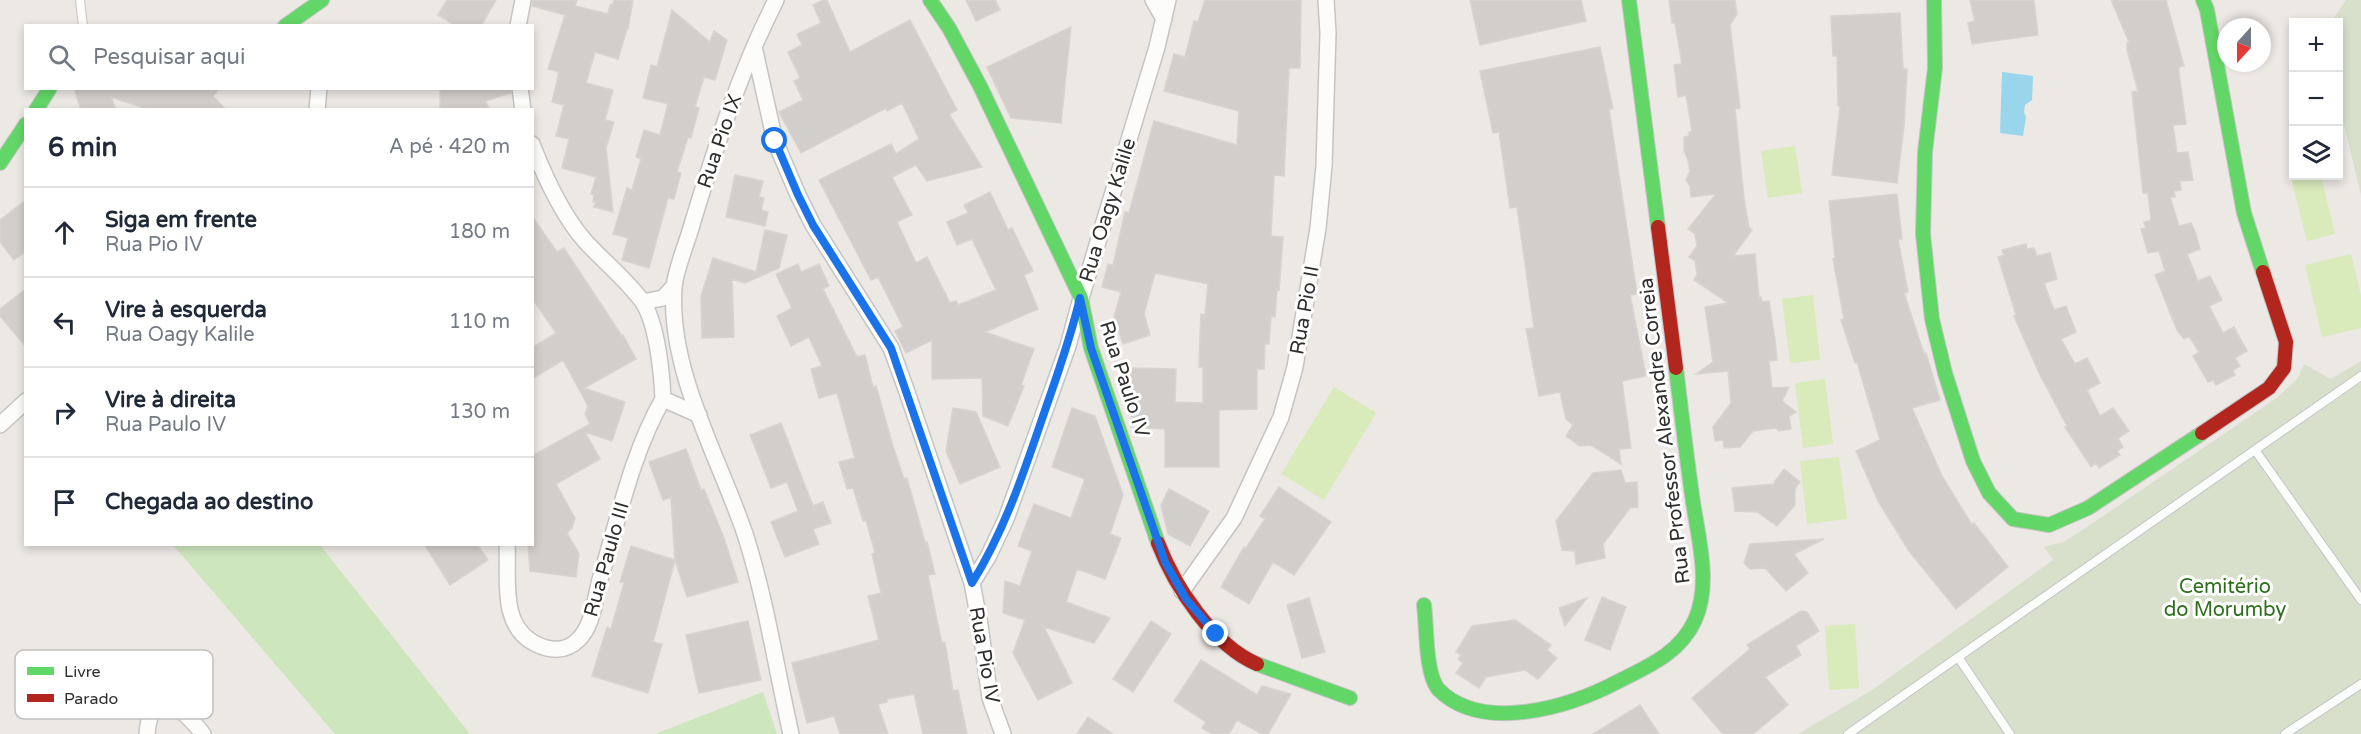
<!DOCTYPE html>
<html lang="pt">
<head>
<meta charset="utf-8">
<style>
  :root { --surface:#fff; --page:#f2f2f3; --text:#1f2937; --muted:#747a83; --line:#e0e1e3 }
  body { margin:0; font-family:"Varela Round",sans-serif; background:var(--page); color:var(--text) }
  .controls { position:absolute; right:18px; top:18px; display:grid; overflow:hidden; border-radius:0px; box-shadow:0 3px 9px #0003 }
  .controls button { width:54px; height:54px; display:grid; place-items:center; padding:0; border:0; border-bottom:2px solid var(--line); background:var(--surface); color:var(--text); font:30px sans-serif }
  .compass { position:absolute; left:2217px; top:18px; width:54px; height:54px; border-radius:50%; background:var(--surface); box-shadow:0 3px 9px #0003; rotate:201deg }
  .stop { position:absolute; width:18px; height:18px; margin:-14px; border:4px solid #1a73e8; border-radius:50%; background:#fff }
  .stop.end { background:#1a73e8; border-color:#fff; box-shadow:0 2px 6px #0008 }
  .list { margin:0; padding:0; list-style:none }
  h2 { display:flex; justify-content:space-between; align-items:center; height:78px; margin:0; padding:0 24px; font-size:26px }
  h2 small { font-size:20px; font-weight:400; color:var(--muted) }
  .list li { display:grid; grid-template-columns:39px 1fr auto; gap:18px; align-items:center; box-sizing:border-box; height:90px; padding:0 24px; border-top:2px solid var(--line) }
  .list b { display:block; font-size:22px; white-space:nowrap }
  .list p { margin:0; font-size:20px; white-space:nowrap; color:var(--muted) }
  .list em { font-size:20px; font-style:normal; color:var(--muted) }
  .icon { flex:none; width:33px; height:33px; fill:none; stroke:currentColor; stroke-width:2; stroke-linecap:round; stroke-linejoin:round }
  .map { position:relative; flex:none; width:2361px; height:734px; overflow:hidden }
  .search { position:absolute; background:var(--surface); box-shadow:0 3px 9px #0003; left:24px; top:24px; width:510px; height:66px; display:flex; align-items:center; gap:15px; box-sizing:border-box; padding:0 21px; border-radius:0px; color:var(--muted); font-size:22px }
  .panel { position:absolute; background:var(--surface); box-shadow:0 3px 9px #0003; left:24px; top:108px; width:510px; height:438px; border-radius:0px }
  .map>svg:first-child { display:block }
  .green { fill:#cee6be }
  .cemetery { fill:#d8e0cc }
  .pitch { fill:#d9eabb }
  .water { fill:#99d6ec }
  .building { fill:#d1cecb; stroke:#d7d4d0; stroke-width:1.5 }
  .lines { fill:none; stroke-linecap:round; stroke-linejoin:round }
  .lane-casing { stroke:#c5c4c5; stroke-width:10 }
  .street-casing { stroke:#c5c4c5; stroke-width:18 }
  .fast-casing { stroke:#c5c4c5; stroke-width:16 }
  .jam-casing { stroke:#c5c4c5; stroke-width:16 }
  .lane { stroke:#fcfcfb; stroke-width:8 }
  .street { stroke:#fcfcfb; stroke-width:15 }
  .fast { stroke:#63d668; stroke-width:14 }
  .jam { stroke:#b3261e; stroke-width:14 }
  .route { stroke:#1a73e8; stroke-width:8 }
  .labels { text-anchor:middle; stroke-width:6; stroke-linejoin:round; paint-order:stroke }
  .street-label { font-size:20px; fill:#2e2e2e; stroke:#fff }
  .park-label { font-size:20px; fill:#2c6e1b; stroke:#fff }
  .key { fill:#fff; stroke:#c0c0c0; stroke-width:1.5 }
  .key-label { font-size:16px; fill:#2e2e2e }
</style>
</head>
<body>
<div class="map">
<svg width="2361" height="734" viewBox="0 0 2361 734">
  <rect width="100%" height="100%" fill="#ece8e4"/>
  <!-- green -->
  <path class="green" d="M173,545H320L470,734H335Z
    M763,692L777,734H655Z"/>
  <!-- cemetery -->
  <path class="cemetery" d="M2346,0H2361V195L2339,104L2338,22H2331Z
    M2361,361V734H1798L1872,690L2053,560L2044,547L2063,542L2087,527L2278,397L2298,378L2304,364L2331,379Z"/>
  <!-- pitch -->
  <path class="pitch" d="M1795,146L1802,193L1768,198L1761,151Z
    M2303,176H2321L2335,234L2307,241L2291,178Z
    M2351,254L2361,296V328L2322,337L2305,265Z
    M1813,295L1820,360L1790,363L1782,299Z
    M1825,379L1833,444L1803,448L1795,383Z
    M1334,387L1376,413L1324,500L1281,474Z
    M1839,457L1847,519L1807,524L1800,461Z
    M1855,624L1859,688L1829,690L1825,626Z"/>
  <!-- water -->
  <path class="water" d="M2002,72L2033,76L2032,100L2025,105L2024,112L2026,117L2023,136L2000,133Z"/>
  <!-- building -->
  <path class="building" d="M447,0H496L481,26H456L438,15Z
    M533,0H577L575,6L608,14L610,5L613,4L614,0H633L628,29H627L618,59L595,52L586,83L613,90L605,120L614,122L606,148L613,212L594,207L596,202H593L594,195L591,194L596,177L562,168L569,139L556,136L564,105L552,102L559,72L548,69L565,15L532,6Z
    M824,0H827L850,52L910,20L957,110L949,114L982,167L927,181L916,165L892,177L912,215L897,222L916,263L927,257L950,303L956,301L958,305L996,290L972,239L957,245L947,222L968,213L964,205L990,192L1008,230L1012,228L1033,271L1024,275L1038,309L985,332L1034,349L1021,385L1024,386L1008,426L983,416L982,378L932,379V340L906,353L895,331L903,327L878,277L871,280L819,180L891,144L896,154L919,139L902,103L887,111L886,108L801,153L779,112L803,100L794,81L800,78L788,52L802,45L797,34L821,23L813,5Z
    M966,0H995L1000,10L976,21Z
    M1205,0H1301L1300,68H1289L1284,176L1274,175L1271,236L1283,237L1279,290L1277,289L1275,317L1271,316L1269,344H1265L1264,369H1257V409L1219,410V467H1165V429L1131,427L1133,393H1130V368L1176,369L1175,402L1203,403V367H1199L1200,336L1201,314L1205,315L1208,284L1155,273L1144,314L1150,335L1123,344L1114,317L1121,292L1102,287L1108,264L1113,265L1125,212L1129,213L1154,121L1237,145L1239,111L1164,91L1174,54L1185,57L1194,21L1198,22Z
    M1470,0H1581L1586,21L1480,45Z
    M1669,0H1735L1737,14L1730,25L1740,108L1735,109L1744,199L1749,227L1752,230L1733,256L1755,254L1759,298L1761,297L1762,302L1769,301L1775,340L1777,360L1769,361L1772,388L1789,387L1782,401L1796,412L1789,416L1791,429L1779,431L1776,428L1753,431L1740,447L1724,448L1723,440L1715,441L1713,427L1731,403L1728,371L1696,374L1713,362L1705,307L1728,303L1694,280L1697,275L1695,261L1689,257L1697,246L1695,234L1688,229L1716,194L1691,197L1690,186L1686,180L1690,171L1688,160L1684,151V137L1689,136V132L1692,131L1686,95L1678,97L1674,65L1682,64L1675,23H1672Z
    M1970,0H2034L2038,35L1972,44L1968,23L1975,21Z
    M2111,0H2166L2184,66L2179,67V73L2186,124L2173,125L2177,153L2188,152L2193,180L2180,181L2181,190L2174,191L2175,197H2170L2179,226L2191,223L2195,231L2200,249L2187,254L2198,281L2210,276L2222,300L2209,306L2223,333L2234,327L2247,351L2235,358L2240,366L2233,370L2235,375L2216,385L2213,380L2208,382L2193,356L2199,352L2189,336L2184,339L2177,330L2155,275L2165,271L2159,251L2148,253L2141,229L2146,228L2144,222L2151,220L2148,193H2143L2132,92L2138,91L2127,50V43L2129,42Z
    M672,10L710,42L714,31L727,40L715,80L704,77L695,107L699,108L691,138L688,137L677,172L681,173L674,199L668,198L649,268L622,260L628,238L613,234L627,188L632,190L641,159L636,157L644,130L660,135L668,104L643,98L651,65L657,67Z
    M1900,13L1903,69H1907L1904,126L1897,183L1832,175L1840,107L1838,106L1837,56H1833L1831,16Z
    M1071,27L1061,123L1011,118L987,67Z
    M1600,47L1613,109H1609L1637,294L1630,295L1646,376L1622,381L1631,448L1619,449L1621,464L1591,445L1580,446L1566,436L1573,425L1566,419L1560,392L1539,396L1526,329L1534,328L1517,207L1510,208L1499,132L1493,133L1480,71Z
    M74,88H220L213,96L226,110H150L111,97L116,110H81Z
    M440,88H510L511,93L485,101L490,110H440Z
    M735,175L763,181L759,197L764,198L761,210L768,212L765,226L726,217Z
    M1897,194L1902,239H1898L1908,292L1904,293L1924,354L1926,353L1940,400L1912,408L1942,476L1972,525L1974,523L2008,567L1956,609L1909,551L1878,501L1856,451L1880,440L1857,362L1855,363L1841,320L1844,319L1833,259L1835,258L1829,201Z
    M26,200V251L14,260L0,242V220Z
    M532,216L557,252L564,248L622,336L623,335L636,359L584,388L625,402L612,441L585,432L600,459L556,484L575,518L572,528L567,533L579,554L576,577L530,571L528,544H532V456L590,424L585,414L588,406L563,360L532,379V348L556,333L532,298Z
    M765,230L787,235L779,268L745,283L732,279L734,337L702,338L701,296L713,258L756,272Z
    M2026,244L2027,249L2034,248L2037,256L2050,253L2057,279L2044,283L2054,310L2066,306L2076,332L2061,339L2075,364L2087,358L2100,383L2087,390L2100,416L2113,408L2129,431L2118,438L2123,447L2117,451L2120,455L2099,468L2096,463L2091,467L2065,427L2067,426L2039,373L2014,316L2016,315L1998,257L2004,255L2002,250Z
    M798,264L801,272L819,264L829,286L823,289L857,357L865,355L873,387L876,386L893,446L904,479L907,478L925,542H927L935,574L928,575L938,625L942,643L945,642L953,691L958,690L967,734H923L914,694L887,699V702L878,704L888,734H840L834,716L807,723L792,663L879,640L868,596L881,593L872,554L875,553L866,520L863,521L853,488L847,489L839,462L855,458L837,393L819,398L811,369L822,366L809,337L791,346L777,316L792,308L776,274Z
    M26,289V347L0,316V309Z
    M953,408L976,412L1000,467L960,484L946,451Z
    M1072,408L1095,416L1123,495L1110,534L1121,538L1105,579L1077,569L1066,602L1110,618L1094,643L1044,627L1072,683L1038,700L1013,653L1025,620L1003,613L1005,581L1020,586L1032,551L1018,546L1034,504L1071,518L1085,479L1052,467Z
    M781,423L813,506L823,502L831,523L813,529L819,544L785,557L771,522L798,511L787,482L771,488L750,435Z
    M686,449L701,490L704,489L724,538L738,582L687,597L675,560L653,642L662,644L648,693L592,676L607,627L611,629L624,583L620,582L631,546L675,560L671,497L663,500L649,462Z
    M1784,469L1800,482L1795,489V505L1777,526L1757,512L1735,511L1732,488L1773,484Z
    M1621,470L1625,483L1637,482L1638,507L1630,508L1603,544L1605,558L1576,564L1575,551L1562,550L1556,521L1593,473Z
    M1279,487L1331,522L1294,575L1273,562L1249,604L1221,587L1244,547L1246,548L1265,519L1260,516Z
    M1169,489L1209,511L1190,546L1168,534L1161,505Z
    M1824,539L1794,554L1808,573L1786,591L1765,568L1750,569L1744,563L1750,544Z
    M424,544H477L488,560L450,585Z
    M1602,597L1626,607L1610,650L1585,640Z
    M1309,598L1325,652L1302,658L1287,605Z
    M1587,598L1565,626L1559,608Z
    M1801,611L1807,612L1819,631L1796,646L1801,655L1765,677L1788,705L1753,734H1723L1692,698L1750,649L1747,645Z
    M1515,620L1551,645L1547,650L1557,658L1538,679L1525,670L1486,677L1479,688L1456,673L1463,663L1458,659L1461,655L1456,652L1472,626Z
    M748,621L761,680L699,693L686,635Z
    M1151,621L1171,634L1133,692L1113,679Z
    M1201,660L1257,695L1262,686L1291,694L1268,734H1262L1237,720L1229,734H1212L1202,728L1206,722L1174,701Z
    M1640,705L1659,734H1593Z
    M1088,717L1113,734H1077Z"/>
  <g class="lines">
    <defs>
      <path id="lane" d="M80,0L83,26
        M2255,450L2361,600
        M1958,657L2010,734
        M1848,734L2361,376
        M2285,734L2361,684"/>
      <path id="street" d="M776,0C740,71 716,146 693,221C688,241 676,267 674,287C668,371 719,457 745,534C766,599 776,668 791,734
        M1153,0L1164,19
        M518,26L523,0
        M754,47L775,141L798,195L813,225L891,348L907,392L972,583L980,625L990,698L1003,734
        M520,88L523,110
        M317,110L319,88
        M532,144C544,175 563,216 585,241C603,261 626,279 642,301C657,322 662,374 663,399L699,415
        M643,302L663,298L674,286
        M0,425L26,401
        M507,544C509,578 499,626 536,644C550,651 566,652 578,640C594,625 595,596 601,576C619,517 632,453 663,399
        M972,583L988,557L1006,519L1068,346L1081,298L1157,47L1168,0
        M1182,591L1234,518L1281,417L1295,367L1318,228L1324,166L1328,33L1326,0
        M147,734C148,720 151,709 163,701C181,708 191,719 203,734"/>
      <path id="fast" d="M930,0L949,28L980,86L1081,298L1091,348L1158,543
        M1629,0L1658,227
        M1934,0L1935,68L1925,152L1923,234L1932,319L1945,373L1973,461L1989,493L2013,519L2049,525L2088,508L2202,433
        M2203,0L2207,10L2244,213L2263,272
        M285,26L322,0
        M36,110L50,88
        M0,163L26,124
        M1424,605C1427,627 1425,672 1438,689C1482,734 1570,707 1619,681C1649,666 1680,653 1695,620C1712,582 1697,534 1692,495C1686,452 1681,410 1676,368
        M1257,664L1350,698"/>
      <path id="jam" d="M1658,227L1676,368
        M2202,433L2269,388L2284,368L2286,342L2263,272
        M1158,543C1175,587 1213,645 1257,664"/>
    </defs>
    <!-- lane casing -->
    <use href="#lane" class="lane-casing"/>
    <!-- street casing -->
    <use href="#street" class="street-casing"/>
    <!-- fast casing -->
    <use href="#fast" class="fast-casing"/>
    <!-- jam casing -->
    <use href="#jam" class="jam-casing"/>
    <!-- lane -->
    <use href="#lane" class="lane"/>
    <!-- street -->
    <use href="#street" class="street"/>
    <!-- fast -->
    <use href="#fast" class="fast"/>
    <!-- jam -->
    <use href="#jam" class="jam"/>
  </g>
  <g class="lines">
    <!-- route -->
    <path class="route" d="M775,141L798,195L813,225L891,348L972,583C1003,533 1022,478 1041,422C1055,381 1070,341 1080,298L1091,348L1165,562L1186,599L1216,634"/>
  </g>
  <g class="labels">
    <!-- street labels -->
    <g class="street-label">
      <text transform="translate(719 141) rotate(-71)" y="7">Rua Pio IX</text>
      <text transform="translate(1107 210) rotate(-73)" y="7">Rua Oagy Kalile</text>
      <text transform="translate(1304 310) rotate(-80)" y="7">Rua Pio II</text>
      <text transform="translate(1125 379) rotate(72)" y="7">Rua Paulo IV</text>
      <text transform="translate(1664 431) rotate(-97)" y="7">Rua Professor Alexandre Correia</text>
      <text transform="translate(606 559) rotate(-74)" y="7">Rua Paulo III</text>
      <text transform="translate(985 655) rotate(80)" y="7">Rua Pio IV</text>
    </g>
    <!-- park labels -->
    <g class="park-label">
      <text x="2225" y="593">Cemitério<tspan x="2225" dy="23">do Morumby</tspan></text>
    </g>
  </g>
  <!-- legend -->
  <rect x="15" y="650" width="198" height="69" rx="9" class="key"/>
  <rect x="27" y="667" width="27" height="8" fill="#63d668"/>
  <rect x="27" y="694" width="27" height="8" fill="#b3261e"/>
  <g class="key-label">
    <text x="64" y="677">Livre</text>
    <text x="64" y="704">Parado</text>
  </g>
</svg>
<div class="controls">
<button>+</button>
<button>−</button>
<button><svg class="icon" aria-label="layers" viewBox="0 0 24 24"><path d="M12 4l9 5-9 5-9-5zM3 14l9 5 9-5"/></svg></button>
</div>
<svg class="compass" viewBox="-18 -18 36 36"><path d="M0-13l5 13h-10z" fill="#e53935"/><path d="M0 13l5-13h-10z" fill="#747a83"/></svg>
<div class="stop" style="left:775px;top:141px"></div>
<div class="stop end" style="left:1216px;top:634px"></div>
<div class="search"><svg class="icon" aria-label="search" viewBox="0 0 24 24"><circle cx="10" cy="10" r="6"/><path d="M15 15l6 6"/></svg>Pesquisar aqui</div>
<section class="panel">
<h2>6 min<small>A pé · 420 m</small></h2>
<ul class="list">
<li><svg class="icon" aria-label="ahead" viewBox="0 0 24 24"><path d="M12 20V5M6 11l6-6 6 6"/></svg><div><b>Siga em frente</b><p>Rua Pio IV</p></div><em>180 m</em></li>
<li><svg class="icon" aria-label="left" viewBox="0 0 24 24"><path d="M17 20v-9H6M10 6l-5 5 5 5"/></svg><div><b>Vire à esquerda</b><p>Rua Oagy Kalile</p></div><em>110 m</em></li>
<li><svg class="icon" aria-label="right" viewBox="0 0 24 24"><path d="M7 20v-9h11M14 6l5 5-5 5"/></svg><div><b>Vire à direita</b><p>Rua Paulo IV</p></div><em>130 m</em></li>
<li><svg class="icon" aria-label="arrive" viewBox="0 0 24 24"><path d="M6 21V4h12l-3 4 3 4H6"/></svg><div><b>Chegada ao destino</b></div></li>
</ul>
</section>
</div>
</body>
</html>
